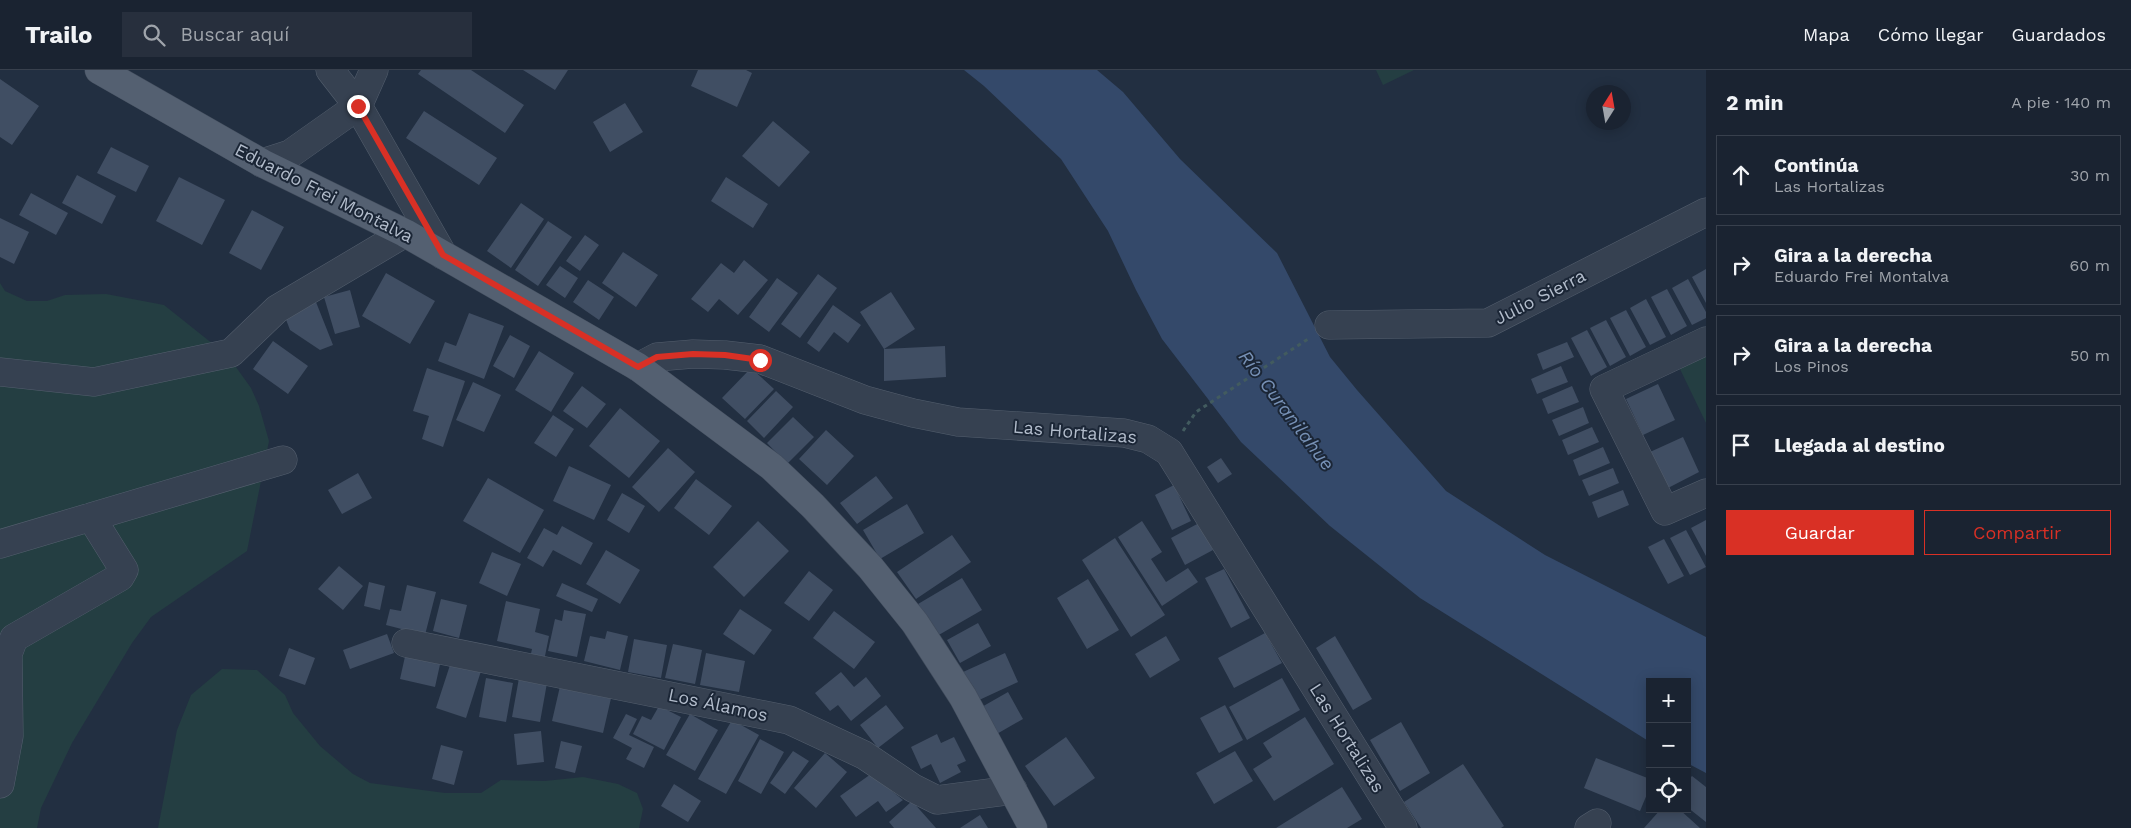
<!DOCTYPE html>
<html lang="es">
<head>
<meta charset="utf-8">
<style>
  :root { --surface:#1a2331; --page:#272f3d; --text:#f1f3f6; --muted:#9fa4ab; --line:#38404d; --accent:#d93025 }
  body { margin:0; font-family:"Work Sans",sans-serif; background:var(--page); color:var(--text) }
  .controls { position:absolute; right:15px; bottom:15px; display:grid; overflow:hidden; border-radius:0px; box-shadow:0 2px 12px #0003 }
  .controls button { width:45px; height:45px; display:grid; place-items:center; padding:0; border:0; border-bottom:1px solid var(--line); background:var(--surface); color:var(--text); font:25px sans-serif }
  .compass { position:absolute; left:1586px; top:15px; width:45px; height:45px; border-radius:50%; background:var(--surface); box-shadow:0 2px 12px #0003; rotate:11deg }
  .stop { position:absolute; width:15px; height:15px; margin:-11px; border:4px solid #d93025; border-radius:50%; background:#fff }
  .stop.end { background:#d93025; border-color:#fff; box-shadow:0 1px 5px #0008 }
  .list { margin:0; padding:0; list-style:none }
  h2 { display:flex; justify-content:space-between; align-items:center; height:65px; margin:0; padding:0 20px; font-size:21px }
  h2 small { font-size:16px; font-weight:400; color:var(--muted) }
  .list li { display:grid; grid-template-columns:32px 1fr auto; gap:15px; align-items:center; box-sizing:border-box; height:80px; margin:0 10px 10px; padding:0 10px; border:1px solid var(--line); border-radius:0px }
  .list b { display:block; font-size:19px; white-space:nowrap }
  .list p { margin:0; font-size:16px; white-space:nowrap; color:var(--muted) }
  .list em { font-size:16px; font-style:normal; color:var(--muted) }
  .actions { display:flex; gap:10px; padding:15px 20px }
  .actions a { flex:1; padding:11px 0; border:1px solid var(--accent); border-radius:0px; text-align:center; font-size:18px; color:var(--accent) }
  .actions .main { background:var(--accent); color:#fff }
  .icon { flex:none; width:28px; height:28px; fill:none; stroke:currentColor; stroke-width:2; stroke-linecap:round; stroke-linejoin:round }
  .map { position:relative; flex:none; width:1706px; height:758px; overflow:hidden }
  header { display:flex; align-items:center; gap:30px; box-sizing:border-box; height:70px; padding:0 25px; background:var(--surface); border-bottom:1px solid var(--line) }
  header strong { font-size:24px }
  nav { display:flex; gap:28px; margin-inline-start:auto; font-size:18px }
  .search { width:350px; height:45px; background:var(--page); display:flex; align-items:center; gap:12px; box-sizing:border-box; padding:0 18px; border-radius:0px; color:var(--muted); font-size:19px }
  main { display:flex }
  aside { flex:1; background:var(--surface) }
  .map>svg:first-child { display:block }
  .green { fill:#243e42 }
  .water { fill:#34496a }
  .building { fill:#404e63 }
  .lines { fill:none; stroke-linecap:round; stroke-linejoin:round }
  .minor-casing { stroke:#545f6e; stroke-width:29 }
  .major-casing { stroke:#3f4a5a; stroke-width:29 }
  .path { stroke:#425b5f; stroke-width:3; stroke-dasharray:4 4; stroke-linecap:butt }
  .minor { stroke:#364151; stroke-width:28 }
  .major { stroke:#546071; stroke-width:28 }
  .route { stroke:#d93025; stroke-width:6 }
  .labels { text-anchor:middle; stroke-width:4; stroke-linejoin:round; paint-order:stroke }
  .street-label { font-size:18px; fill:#b2bccb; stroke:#1b2636 }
  .water-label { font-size:19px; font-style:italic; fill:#7791b6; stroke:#1b2636 }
</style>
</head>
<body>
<header>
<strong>Trailo</strong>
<div class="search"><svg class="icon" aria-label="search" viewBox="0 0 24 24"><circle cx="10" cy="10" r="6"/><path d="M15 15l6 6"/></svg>Buscar aquí</div>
<nav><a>Mapa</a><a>Cómo llegar</a><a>Guardados</a></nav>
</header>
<main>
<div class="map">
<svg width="1706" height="758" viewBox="0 0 1706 758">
  <rect width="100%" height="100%" fill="#222f41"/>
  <!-- green -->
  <path class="green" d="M1376,0H1414L1383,15Z
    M0,213L5,221L27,231H47L65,225L106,224L164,235L228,286L251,318L259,336L269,371L247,481L151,547L132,573L72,673L41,738L37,758H0Z
    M1706,284V353L1679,297Z
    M222,599L257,600L285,625L293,643L320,676L353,704L370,713L445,723H481L501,710L545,711L583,707L618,714L637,723L643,739L639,758H158L177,660L191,625Z"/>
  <!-- water -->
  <path class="water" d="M964,0H1097L1123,22L1180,89L1277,183L1330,287L1357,320L1446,421L1545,485L1706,567V703L1687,693V612H1650V672L1420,528L1330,456L1241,372L1162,269L1136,220L1108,161L1061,89L984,16Z"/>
  <!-- building -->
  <path class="building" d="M421,0H471L524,35L505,63L418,4Z
    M523,0H568L555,20Z
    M698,0H746L752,3L737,37L691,16Z
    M0,9L39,36L12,75L0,67Z
    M625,33L643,62L610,82L593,52Z
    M424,41L497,88L479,115L406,68Z
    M773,51L810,82L779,117L742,86Z
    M111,77L149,96L136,122L97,103Z
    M77,105L116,126L102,154L62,133Z
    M179,107L225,130L202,175L156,151Z
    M726,107L768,134L753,158L711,131Z
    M31,123L68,143L56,165L19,145Z
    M521,133L544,149L511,198L487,181Z
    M252,140L284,157L261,200L229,183Z
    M0,148L29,162L14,194L0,187Z
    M548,151L572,167L538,216L515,200Z
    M585,165L599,175L580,201L566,191Z
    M623,182L658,205L636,237L602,213Z
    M744,190L768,210L738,245L719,229L708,242L691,229L721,193L734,203Z
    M560,196L578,208L565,228L546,215Z
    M1706,199V233L1692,207Z
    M386,203L435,231L410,274L362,246Z
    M818,204L837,218L800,268L781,254Z
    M777,208L798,223L769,262L749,247Z
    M1688,209L1706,242V248L1692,255L1672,218Z
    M588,210L614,227L599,250L573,232Z
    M1667,219L1687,256L1671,265L1651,227Z
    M350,220L360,257L335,264L324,227Z
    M891,222L915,259L884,279L860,242Z
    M314,227L333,275L320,280L290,260L282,239Z
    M1646,229L1666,267L1650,275L1630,238Z
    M833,235L861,255L848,273L834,262L819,282L807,273Z
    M1626,240L1646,277L1630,286L1610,248Z
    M469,243L504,256L484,309L438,291L445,272L456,276Z
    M1606,250L1626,287L1610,296L1590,258Z
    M1587,260L1607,297L1591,306L1571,268Z
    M510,265L530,276L514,308L493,296Z
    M273,271L308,296L288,324L253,299Z
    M1567,272L1574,287L1543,300L1537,284Z
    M945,276L946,307L884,311V279Z
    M539,281L574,303L551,342L515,320Z
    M1561,296L1568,312L1537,324L1531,309Z
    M427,298L465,311L443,377L422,369L429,346L413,341Z
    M751,298L774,319L745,349L722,328Z
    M473,312L501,325L484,362L456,350Z
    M1658,314L1675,350L1643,365L1626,329Z
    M582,316L606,334L587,358L563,341Z
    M1572,316L1579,332L1548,344L1542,329Z
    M776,321L793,337L764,368L747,351Z
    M1583,337L1589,353L1559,366L1552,350Z
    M620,338L660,371L629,408L589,376Z
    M553,345L574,359L556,387L534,373Z
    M793,347L814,367L787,394L767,373Z
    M1592,357L1599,372L1568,385L1562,370Z
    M826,360L854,386L827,415L799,389Z
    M1683,367L1699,402L1668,418L1650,382Z
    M1603,377L1610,393L1579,406L1573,390Z
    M668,378L695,402L659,442L632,417Z
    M1221,388L1232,404L1218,413L1207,397Z
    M569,396L611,415L594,450L553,431Z
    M1613,398L1619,413L1589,426L1582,410Z
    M358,403L372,428L342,444L328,420Z
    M876,406L893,428L857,454L840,433Z
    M488,408L544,440L520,483L463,451Z
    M696,409L732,436L709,465L674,438Z
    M1174,415L1191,451L1172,460L1155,425Z
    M1623,420L1629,435L1598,448L1592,432Z
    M622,423L645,436L629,463L607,450Z
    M907,434L924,463L880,489L863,460Z
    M1706,450V486L1691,458Z
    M758,451L789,481L744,527L713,497Z
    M1142,451L1162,482L1151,489L1166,512L1188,498L1198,512L1162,536L1118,467Z
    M1199,453L1213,480L1185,495L1171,468Z
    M562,456L593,473L581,495L553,480L543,497L527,488L544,458L557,465Z
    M1686,460L1706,497L1690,505L1670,468Z
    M952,465L971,492L916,529L897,502Z
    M1115,468L1165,545L1131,567L1082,490Z
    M1664,469L1684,506L1668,514L1648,477Z
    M606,480L640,500L620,534L586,514Z
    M492,482L521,494L507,526L479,513Z
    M339,496L363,516L343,540L318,519Z
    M1224,499L1250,548L1231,558L1205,508Z
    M809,501L833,520L809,551L784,533Z
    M962,508L982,540L937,566L918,534Z
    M1088,509L1119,560L1087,579L1057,528Z
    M369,512L385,516L380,540L364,536Z
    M562,513L598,529L592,542L556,526Z
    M407,515L436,522L425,565L386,555L390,539L401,541Z
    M441,529L467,535L459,568L433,561Z
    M506,531L540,539L535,562L549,566L544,591L530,588L532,579L497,571Z
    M740,539L772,560L754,585L723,564Z
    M564,540L586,544L577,587L548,581L555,549L562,551Z
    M834,541L875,572L854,599L813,568Z
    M978,553L991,576L960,593L947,570Z
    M607,561L628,566L620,600L584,591L590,566L605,569Z
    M1265,563L1282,593L1234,618L1218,588Z
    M387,564L394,583L350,599L343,580Z
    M1166,566L1180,590L1150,608L1135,584Z
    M1335,566L1372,629L1353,640L1316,578Z
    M634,569L667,575L661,608L628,602Z
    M673,574L702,580L695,614L665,608Z
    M289,578L315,588L305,615L279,606Z
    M406,582L441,590L435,617L400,609Z
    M706,583L745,591L739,622L700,615Z
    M1005,583L1018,612L977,631L963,602Z
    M451,592L481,601L466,648L436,638Z
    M841,602L854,617L866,607L881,626L851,651L838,635L830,641L815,623Z
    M486,608L513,613L506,652L479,647Z
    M519,608L547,613L540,652L512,647Z
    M1282,608L1300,640L1247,670L1229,637Z
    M561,612L612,624L603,663L552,651Z
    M1008,622L1023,649L995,665L980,638Z
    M886,635L904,658L878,678L860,655Z
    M1225,635L1243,670L1219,683L1200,648Z
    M659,636L681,647L664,680L633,664L642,646L651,650Z
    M626,644L637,649L629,665L654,677L644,698L626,689L632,678L613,668Z
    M690,644L718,660L695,701L666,685Z
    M1305,647L1334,694L1274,731L1253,699L1272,687L1263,673Z
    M732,650L759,665L726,724L698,709Z
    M1401,652L1430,703L1400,721L1370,670Z
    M541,661L544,692L517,695L514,664Z
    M937,664L941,673L954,667L966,691L957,695L961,702L940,713L931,694L921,699L911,677Z
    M1066,667L1095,708L1054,736L1025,696Z
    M760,669L784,682L761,724L738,711Z
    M561,671L582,676L575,703L555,698Z
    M441,675L463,681L454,715L432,709Z
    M793,681L809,691L785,724L770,713Z
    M1235,681L1253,711L1214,734L1196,703Z
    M825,683L847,702L816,738L794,718Z
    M1596,688L1650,709V717L1640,741L1584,718Z
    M1463,694L1504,756L1501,758H1421L1404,732Z
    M871,704L903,730L886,742L878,731L856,747L840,726Z
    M1692,706L1706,717V752L1687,737V711Z
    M674,714L701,731L688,752L661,736Z
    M1342,717L1362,749L1347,758H1276Z
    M912,731L936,758H894L889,752Z
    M1661,739H1679L1700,758H1644Z
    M980,745L988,758H960Z"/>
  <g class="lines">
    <defs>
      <path id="minor" d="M330,0L358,36L443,185
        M358,36L374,0
        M262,93L290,84L358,36
        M1329,255L1488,253L1706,142
        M1706,271L1604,319L1665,441L1706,423
        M638,297L657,287L693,284L725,285L760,289L865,330L913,343L958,352L1124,363L1148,369L1169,382L1403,758
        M0,302L94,312L231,283L277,239L405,163
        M0,474L283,390
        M406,573L789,650L864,685L913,718L937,730L1013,720
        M0,714L9,666L8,584L14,568L120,507L124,500L91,447
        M1589,758L1597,753"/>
      <path id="major" d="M99,0L262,93L405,163L638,297L772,397L813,436L870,497L915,553L963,627L1033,758"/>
    </defs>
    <!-- minor casing -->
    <use href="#minor" class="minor-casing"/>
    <!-- major casing -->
    <use href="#major" class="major-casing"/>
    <!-- path -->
    <path class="path" d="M1183,361L1196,342L1308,269"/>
    <!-- minor -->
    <use href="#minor" class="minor"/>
    <!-- major -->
    <use href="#major" class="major"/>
  </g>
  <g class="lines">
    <!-- route -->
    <path class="route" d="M358,36L443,185L638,297L657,287L693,284L725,285L760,290"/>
  </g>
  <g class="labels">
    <!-- street labels -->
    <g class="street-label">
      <text transform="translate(324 123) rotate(27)" y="6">Eduardo Frei Montalva</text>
      <text transform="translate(1540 227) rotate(-27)" y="6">Julio Sierra</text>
      <text transform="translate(1075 362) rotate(5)" y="6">Las Hortalizas</text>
      <text transform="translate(718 635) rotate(12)" y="6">Los Álamos</text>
      <text transform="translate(1347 668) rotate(58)" y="6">Las Hortalizas</text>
    </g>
    <!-- water labels -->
    <g class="water-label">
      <text transform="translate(1287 340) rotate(53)" y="7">Río Curanilahue</text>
    </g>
  </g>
</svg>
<div class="controls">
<button>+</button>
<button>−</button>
<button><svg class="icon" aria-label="locate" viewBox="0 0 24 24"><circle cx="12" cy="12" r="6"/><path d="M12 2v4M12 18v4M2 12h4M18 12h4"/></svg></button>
</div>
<svg class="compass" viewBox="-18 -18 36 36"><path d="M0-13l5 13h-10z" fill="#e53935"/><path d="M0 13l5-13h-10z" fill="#9fa4ab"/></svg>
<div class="stop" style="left:760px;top:290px"></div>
<div class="stop end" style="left:358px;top:36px"></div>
</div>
<aside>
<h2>2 min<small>A pie · 140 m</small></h2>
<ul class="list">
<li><svg class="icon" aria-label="ahead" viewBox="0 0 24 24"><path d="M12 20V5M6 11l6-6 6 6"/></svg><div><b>Continúa</b><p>Las Hortalizas</p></div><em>30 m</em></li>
<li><svg class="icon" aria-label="right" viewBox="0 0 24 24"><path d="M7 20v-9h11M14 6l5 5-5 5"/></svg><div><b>Gira a la derecha</b><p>Eduardo Frei Montalva</p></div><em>60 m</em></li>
<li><svg class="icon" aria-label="right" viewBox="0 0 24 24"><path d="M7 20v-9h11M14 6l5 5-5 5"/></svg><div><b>Gira a la derecha</b><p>Los Pinos</p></div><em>50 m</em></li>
<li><svg class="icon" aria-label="arrive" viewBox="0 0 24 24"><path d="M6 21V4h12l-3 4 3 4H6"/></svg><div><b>Llegada al destino</b></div></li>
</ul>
<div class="actions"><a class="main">Guardar</a><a>Compartir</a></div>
</aside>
</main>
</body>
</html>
